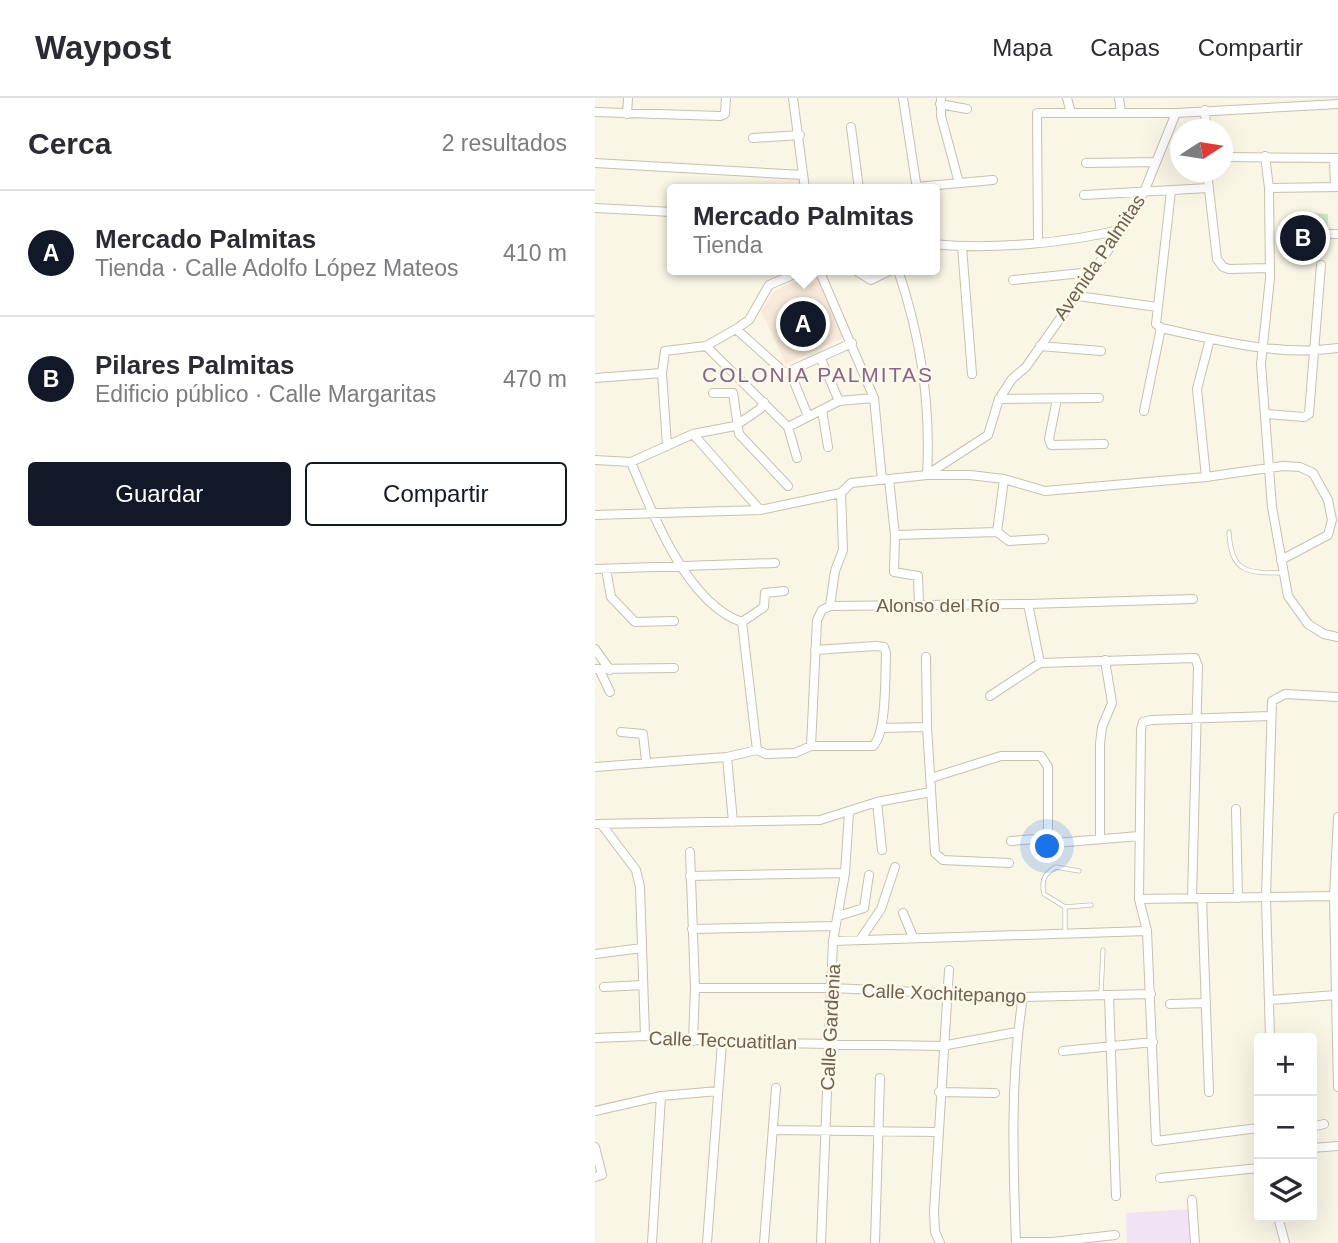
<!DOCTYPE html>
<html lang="es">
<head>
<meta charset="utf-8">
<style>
  :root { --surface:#fff; --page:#f7f7f7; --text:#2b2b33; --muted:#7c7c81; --line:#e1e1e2; --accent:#111827 }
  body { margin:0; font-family:Helvetica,sans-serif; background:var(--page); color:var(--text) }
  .controls { position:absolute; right:21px; bottom:21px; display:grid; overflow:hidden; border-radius:7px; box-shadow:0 7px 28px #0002 }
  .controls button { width:63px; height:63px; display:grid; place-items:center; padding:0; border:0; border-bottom:2px solid var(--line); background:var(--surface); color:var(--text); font:35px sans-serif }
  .compass { position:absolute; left:575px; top:21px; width:63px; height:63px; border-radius:50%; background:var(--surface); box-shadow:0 7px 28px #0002; rotate:78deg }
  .you { position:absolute; left:453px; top:749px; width:24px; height:24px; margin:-18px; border:5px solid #fff; border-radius:50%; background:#1a73e8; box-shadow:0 0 0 10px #1a73e833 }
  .badge { display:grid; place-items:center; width:46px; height:46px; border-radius:50%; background:var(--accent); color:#fff; font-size:23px; font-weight:700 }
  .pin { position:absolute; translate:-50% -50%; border:4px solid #fff; box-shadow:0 2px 7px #0006 }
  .popup { position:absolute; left:72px; top:86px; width:273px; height:91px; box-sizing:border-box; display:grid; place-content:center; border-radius:7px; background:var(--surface); filter:drop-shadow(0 2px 5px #0005); font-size:23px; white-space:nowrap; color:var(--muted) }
  .popup b { font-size:26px; color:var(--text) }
  .popup::after { content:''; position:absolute; left:50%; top:100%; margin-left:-14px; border:14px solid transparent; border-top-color:var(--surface) }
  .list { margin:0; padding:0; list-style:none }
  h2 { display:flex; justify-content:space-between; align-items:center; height:91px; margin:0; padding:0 28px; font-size:30px }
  h2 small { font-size:23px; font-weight:400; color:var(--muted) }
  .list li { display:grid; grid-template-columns:46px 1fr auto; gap:21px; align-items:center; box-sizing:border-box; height:126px; padding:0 28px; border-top:2px solid var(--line) }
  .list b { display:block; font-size:26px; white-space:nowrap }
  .list p { margin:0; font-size:23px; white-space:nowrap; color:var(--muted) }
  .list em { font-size:23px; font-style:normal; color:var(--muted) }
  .actions { display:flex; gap:14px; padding:21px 28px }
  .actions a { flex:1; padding:16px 0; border:2px solid var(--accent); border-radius:7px; text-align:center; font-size:24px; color:var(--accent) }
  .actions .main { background:var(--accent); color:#fff }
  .icon { flex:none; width:38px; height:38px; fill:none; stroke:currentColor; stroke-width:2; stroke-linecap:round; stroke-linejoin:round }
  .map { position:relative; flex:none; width:743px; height:1145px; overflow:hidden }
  header { display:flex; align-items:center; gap:42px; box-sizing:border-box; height:98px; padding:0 35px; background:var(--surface); border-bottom:2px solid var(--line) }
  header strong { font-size:33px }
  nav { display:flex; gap:38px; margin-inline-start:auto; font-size:24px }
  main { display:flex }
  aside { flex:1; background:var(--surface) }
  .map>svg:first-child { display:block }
  .commercial { fill:#f8eadb }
  .education { fill:#f2e2f5 }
  .green { fill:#cce5c6 }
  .building { fill:#e6d6bc; stroke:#dbc5a3; stroke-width:2 }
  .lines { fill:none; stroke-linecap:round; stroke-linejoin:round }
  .service-casing { stroke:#c9c0ad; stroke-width:5 }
  .minor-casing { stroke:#c9c0ad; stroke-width:10 }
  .service { stroke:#fff; stroke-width:3.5 }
  .minor { stroke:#fff; stroke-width:8 }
  .labels { text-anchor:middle; stroke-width:5; stroke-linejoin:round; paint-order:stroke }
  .street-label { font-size:19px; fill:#6f614e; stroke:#fcf9eb }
  .neighbourhood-label { font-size:21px; letter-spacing:2px; fill:#87668b; stroke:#fcf9eb }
</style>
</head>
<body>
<header>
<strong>Waypost</strong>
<nav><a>Mapa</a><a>Capas</a><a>Compartir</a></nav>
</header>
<main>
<aside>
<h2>Cerca<small>2 resultados</small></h2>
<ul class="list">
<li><span class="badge">A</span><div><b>Mercado Palmitas</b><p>Tienda · Calle Adolfo López Mateos</p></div><em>410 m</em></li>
<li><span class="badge">B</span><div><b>Pilares Palmitas</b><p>Edificio público · Calle Margaritas</p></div><em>470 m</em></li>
</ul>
<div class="actions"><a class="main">Guardar</a><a>Compartir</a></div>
</aside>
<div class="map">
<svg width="743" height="1145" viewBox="0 0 743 1145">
  <rect width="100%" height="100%" fill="#f9f6e6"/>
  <!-- commercial -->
  <path class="commercial" d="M219,174L249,239L191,266L166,213L179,193Z"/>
  <!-- education -->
  <path class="education" d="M596,1111L597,1145H532L531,1115Z"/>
  <!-- green -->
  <path class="green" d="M714,115L733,116L732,144L714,143Z"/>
  <!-- building -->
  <path class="building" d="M702,120L711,121V138L702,137Z"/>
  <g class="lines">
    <defs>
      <path id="service" d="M634,434C636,475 652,475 688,475
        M470,809L449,796C446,782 449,776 461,769L484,773
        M470,833V809L496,807
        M506,896L508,852"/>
      <path id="minor" d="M198,0L210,91
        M308,0L322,91
        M346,0V18L364,85
        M472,0L476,15
        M524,0L526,15
        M345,6L372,11
        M610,12L611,32
        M0,14L125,18L130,16L131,0
        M32,16L33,0
        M256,29L264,91
        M158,40L205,37
        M670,58L674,90L675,180L666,266L677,409L693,498L713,526L729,536L743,539
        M628,59L743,60
        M739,60L740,89
        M0,65L208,77
        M491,65L561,64
        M612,74L622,161L628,169L634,171L675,170
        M321,89L398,82
        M674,90L743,89
        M576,93L561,226L566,230C623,242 685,259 743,250
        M489,97L613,90
        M0,110L77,114
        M735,136H743
        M443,143L442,15H581L743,6
        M339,146C396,152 473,145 528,131
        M367,149L377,276
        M224,172L279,300L287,382
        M260,172L276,182L296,172
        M303,172C326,240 336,305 332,377
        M418,182L497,174
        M483,198L562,209
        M141,231L190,275L257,245
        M111,248L193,329L202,360
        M445,248L506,253
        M226,261L244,303
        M195,274L213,318
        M0,280L67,275
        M118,295H138L144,336L193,388
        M404,301L504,300
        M462,301L454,341L456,347L509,346
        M227,312L233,349
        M549,313L566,230
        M672,316L709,319L714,316L726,167
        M193,329L244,303L279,300
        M98,336L165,412
        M72,348L67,275L70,253L111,248L141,231L154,222L174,187L209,172
        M0,362L36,364L98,336L140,328L165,311L169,304
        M36,364C56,413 92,506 147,524
        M333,376L393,337L404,301L417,281L431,269L528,131L549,94L581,15
        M611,379L602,291L615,241
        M294,381L300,437L299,474L323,478L324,507
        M0,417L165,412L246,395
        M402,434L409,381
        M402,434L414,443L449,441
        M300,437L402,434
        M0,471L180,465
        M11,471L16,499L40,524L79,523
        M433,506L445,565
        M235,508L240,473L248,452L246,395L256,385L332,377H375L409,381L450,393L611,379L688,368L705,369L718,375L733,402L737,422L733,437L686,462
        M147,524L162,652
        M147,524L169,509L170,495L189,493
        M0,551L15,572
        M331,559L332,629L340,755L348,762L414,765
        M0,571L79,570
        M5,573L15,594
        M395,598L445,565L600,560L603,568L597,800
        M286,630L332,629
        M26,634L48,636L51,663
        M216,648L222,522L227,512L235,508L433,506L598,501
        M216,648H278C292,635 290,576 291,555L289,549L281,548L220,552
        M132,659L138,724
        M0,669L132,659L162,652L171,656L200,655L216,648
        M336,680L406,658H446L453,669V740
        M282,704L287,752
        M641,711L643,800
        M0,726L225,722L282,704L336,694
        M7,727L41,772L45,789L50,938
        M505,741V646L507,629L517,605L510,562
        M416,743L453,740L460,745L544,738
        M95,754L100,890L98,943
        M95,778L250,775
        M607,800L614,994
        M544,801L739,798
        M308,815L318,839
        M243,818L269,810L274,777
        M97,831L240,828
        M265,842L286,811L300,769
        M238,843L552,833
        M0,856L47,850
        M9,889L48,887
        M100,890H237L428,899L556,896
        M741,897L739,798L743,719
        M514,898L521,1098
        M674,902L741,897L743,989
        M575,906L611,905
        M0,940L50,938L127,944L347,948L422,934
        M675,940L671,800L677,603L690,596L743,599
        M468,953L558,944
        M344,994L400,995
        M0,1013L66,998L123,993
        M717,1029L729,1026
        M178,1032L342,1034
        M664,1036L663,1030L561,1043L552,833L544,801L546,631L548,624L556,622L675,618
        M0,1049L7,1077L0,1079
        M717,1050L743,1048
        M565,1080L664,1070
        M597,1102L600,1145
        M683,1119L690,1145
        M421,1144H457L520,1137
        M57,1145L66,998
        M112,1145L127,944
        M169,1145L181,990
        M226,1145L238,843L250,775L254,714
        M280,1145L285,980
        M345,1145L340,1134L339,1113L354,872
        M421,1145C418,1064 415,979 428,899"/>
    </defs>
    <!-- service casing -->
    <use href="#service" class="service-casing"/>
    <!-- minor casing -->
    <use href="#minor" class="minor-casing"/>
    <!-- service -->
    <use href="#service" class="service"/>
    <!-- minor -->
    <use href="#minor" class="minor"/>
  </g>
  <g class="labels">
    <!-- street labels -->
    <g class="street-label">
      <text transform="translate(504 159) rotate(-56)" y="7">Avenida Palmitas</text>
      <text x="343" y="514">Alonso del Río</text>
      <text transform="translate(349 895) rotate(2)" y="7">Calle Xochitepango</text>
      <text transform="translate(235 929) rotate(-87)" y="7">Calle Gardenia</text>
      <text transform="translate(128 942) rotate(2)" y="7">Calle Teccuatitlan</text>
    </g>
    <!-- neighbourhood labels -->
    <g class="neighbourhood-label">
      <text x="223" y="284">COLONIA PALMITAS</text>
    </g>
  </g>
</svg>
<div class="controls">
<button>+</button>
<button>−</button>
<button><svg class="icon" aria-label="layers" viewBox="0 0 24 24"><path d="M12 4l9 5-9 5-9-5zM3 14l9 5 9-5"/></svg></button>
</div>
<svg class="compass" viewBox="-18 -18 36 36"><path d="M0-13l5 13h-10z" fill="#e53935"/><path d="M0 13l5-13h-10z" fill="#7c7c81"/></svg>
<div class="you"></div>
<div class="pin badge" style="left:208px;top:226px">A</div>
<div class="popup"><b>Mercado Palmitas</b>Tienda</div>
<div class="pin badge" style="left:708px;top:140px">B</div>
</div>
</main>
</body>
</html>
